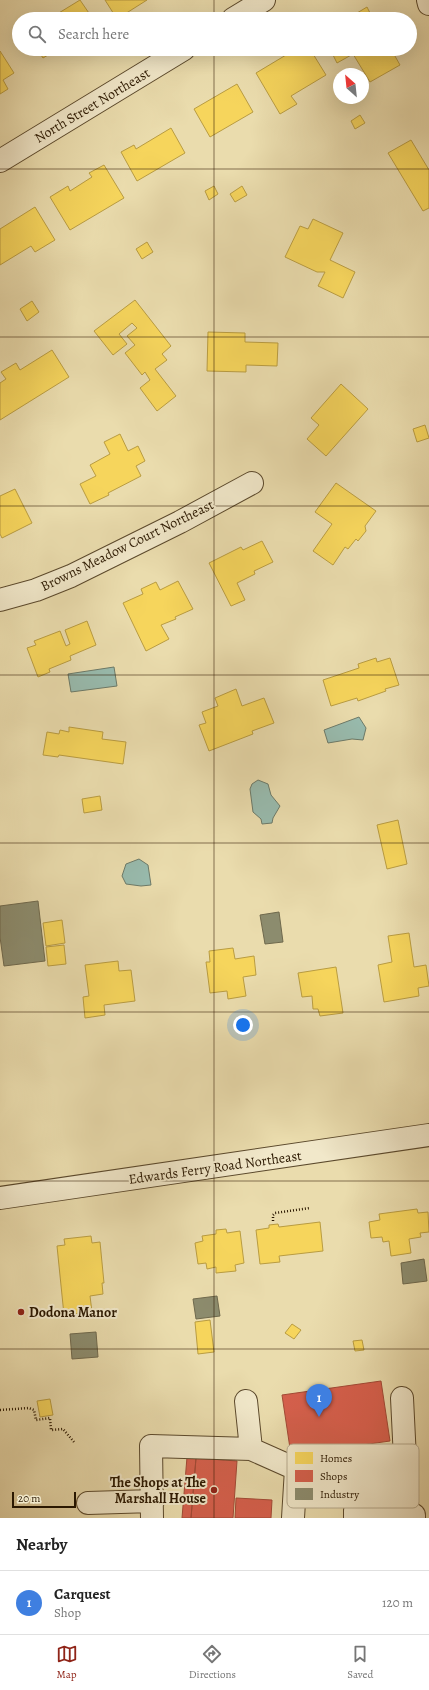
<!DOCTYPE html>
<html lang="en">
<head>
<meta charset="utf-8">
<style>
  :root { --surface:#fff; --page:#f6f6f6; --text:#222; --muted:#767676; --line:#e0e0e0; --accent:#8f2418 }
  body { margin:0; font-family:Alegreya,serif; background:var(--page); color:var(--text) }
  .compass { position:absolute; left:333px; top:68px; width:36px; height:36px; border-radius:50%; background:var(--surface); box-shadow:0 4px 16px #0002; rotate:333deg }
  .scale { position:absolute; left:12px; bottom:10px; width:64px; box-sizing:border-box; padding-left:4px; border:2px solid #2b1801; border-top:0; font-size:11px; line-height:14px; white-space:nowrap; color:#2b1801; -webkit-text-stroke:3px #f1e8ca; paint-order:stroke }
  .you { position:absolute; left:243px; top:1025px; width:14px; height:14px; margin:-10px; border:3px solid #fff; border-radius:50%; background:#1a73e8; box-shadow:0 0 0 6px #1a73e833 }
  .badge { display:grid; place-items:center; width:26px; height:26px; border-radius:50%; background:var(--accent); color:#fff; font-size:13px; font-weight:700 }
  .pin { position:absolute; translate:-50% -33px; filter:drop-shadow(0 1px 2px #0008) }
  .pin::after { content:''; position:absolute; top:21px; width:14px; height:12px; background:inherit; clip-path:polygon(0 0,100% 0,50% 100%) }
  .list { margin:0; padding:0; list-style:none }
  h2 { display:flex; justify-content:space-between; align-items:center; height:52px; margin:0; padding:0 16px; font-size:17px }
  h2 small { font-size:13px; font-weight:400; color:var(--muted) }
  .list li { display:grid; grid-template-columns:26px 1fr auto; gap:12px; align-items:center; box-sizing:border-box; height:64px; padding:0 16px; border-top:1px solid var(--line) }
  .list b { display:block; font-size:15px; white-space:nowrap }
  .list p { margin:0; font-size:13px; white-space:nowrap; color:var(--muted) }
  .list em { font-size:13px; font-style:normal; color:var(--muted) }
  .icon { flex:none; width:22px; height:22px; fill:none; stroke:currentColor; stroke-width:2; stroke-linecap:round; stroke-linejoin:round }
  .map { position:relative; flex:none; width:429px; height:1518px; overflow:hidden }
  .search { position:absolute; background:var(--surface); box-shadow:0 4px 16px #0002; left:12px; right:12px; top:12px; height:44px; display:flex; align-items:center; gap:10px; box-sizing:border-box; padding:0 14px; border-radius:22px; color:var(--muted); font-size:15px }
  .sheet { height:116px; background:var(--surface) }
  nav { display:flex; justify-content:space-around; align-items:center; box-sizing:border-box; height:56px; border-top:1px solid var(--line); background:var(--surface); font-size:11px; color:var(--muted) }
  nav a { display:grid; justify-items:center; gap:2px }
  nav .on { color:var(--accent) }
  .map>svg:first-child { display:block }
  .water { fill:#98bbae; stroke:#6c7a69 }
  .homes { fill:#f6d55c; stroke:#b99c41 }
  .shops { fill:#d6604d; stroke:#a34a36 }
  .industry { fill:#8c8c6e; stroke:#6f694d }
  .lines { fill:none; stroke-linecap:round; stroke-linejoin:round }
  .minor-casing { stroke:#5b492c; stroke-width:24 }
  .path { stroke:#2b1801; stroke-width:2.5; stroke-dasharray:1 2; stroke-linecap:butt }
  .minor { stroke:#f1e8ca; stroke-width:22 }
  .grid { fill:none; stroke:#2b1801; stroke-width:1; stroke-opacity:0.55 }
  .poi-dot { fill:#8f2418; stroke:#f1e8ca; stroke-width:1.5 }
  .labels { text-anchor:middle; stroke-width:4; stroke-linejoin:round; paint-order:stroke }
  .street-label { font-size:14px; fill:#2b1801; stroke:#f1e8ca }
  .poi-label { font-size:14px; font-weight:bold; fill:#2b1801; stroke:#f1e8ca; text-anchor:start }
  .key { fill:#f1e8ca; stroke:#b6aa8e; stroke-width:1 }
  .key-label { font-size:11px; fill:#2b1801 }
</style>
</head>
<body>
<div class="map">
<svg width="429" height="1518" viewBox="0 0 429 1518">
  <rect width="100%" height="100%" fill="#eadcad"/>
  <filter id="stains"><feTurbulence type="fractalNoise" baseFrequency=".005" numOctaves="4"/><feColorMatrix values="0 0 0 0 .2 0 0 0 0 .09 0 0 0 0 .02 0 0 0 .5 -.17"/></filter>
  <radialGradient id="worn" r=".72"><stop offset=".6" stop-color="#630" stop-opacity="0"/><stop offset="1" stop-color="#630" stop-opacity=".3"/></radialGradient>
  <!-- water -->
  <path class="water" d="M114,667L117,686L71,692L68,674Z
    M359,717L366,728L363,740L352,739L328,743L324,730Z
    M258,780L268,784L271,795L280,806L273,818L272,823L262,824L261,819L253,812L250,789L252,784Z
    M139,859L148,865L151,885L141,886L126,884L122,876L126,864Z"/>
  <!-- homes -->
  <path class="homes" d="M80,0L93,19H49Z
    M105,0H147L117,19Z
    M367,7L373,19H347Z
    M37,49H58L43,58Z
    M296,49H310L326,75L291,96L297,104L280,114L256,73Z
    M330,49H391L400,65L370,82L353,54L337,63Z
    M0,51L14,73L3,80L8,89L0,94Z
    M237,84L253,112L210,137L194,109Z
    M360,115L365,123L355,129L351,121Z
    M171,128L185,153L137,181L121,152L134,145L136,149Z
    M411,140L429,170V208L423,211L388,153Z
    M104,165L124,198L70,230L50,197L68,186L70,191L92,177L89,173Z
    M214,186L218,194L209,200L205,191Z
    M242,186L247,195L235,202L230,194Z
    M35,207L55,240L35,252L31,246L0,265V229Z
    M313,219L343,233L330,260L355,272L343,298L318,286L325,272H317L285,257L300,226L308,229Z
    M147,242L153,252L142,259L136,249Z
    M135,300L171,346L162,354L167,360L155,369L176,396L157,411L140,388L150,380L145,372L142,375L125,353L135,345L127,336L137,328L132,323L119,334L127,344L113,355L94,331Z
    M32,301L39,312L27,321L20,309Z
    M208,332L245,333V342L278,343L277,366L246,365V372L207,371Z
    M52,350L69,377L0,420V383L6,379L1,372L16,363L20,370Z
    M341,384L368,409L326,456L307,439L319,425L311,418Z
    M425,425L429,438L417,442L413,429Z
    M120,434L128,451L138,446L145,461L136,466L141,476L108,493L109,495L90,504L80,484L96,476L90,465L110,454L104,442Z
    M336,483L376,511L365,526L366,531L358,541L356,539L348,549L345,547L333,565L313,551L332,524L315,512Z
    M15,489L32,523L2,538L0,534V496Z
    M262,541L273,562L254,571L255,574L237,583L245,600L231,606L209,563L241,547L243,550Z
    M178,581L193,609L175,617L176,619L161,625L169,639L146,651L123,603L143,594L141,589L156,582L160,590Z
    M87,621L96,645L70,656L71,660L49,669L50,672L38,677L27,648L36,645L34,641L60,631L66,646L70,644L65,630Z
    M376,658L377,662L390,658L399,685L385,689L386,691L358,701L357,698L331,706L323,680L359,668L358,664Z
    M236,689L242,706L264,698L274,723L252,731L253,734L209,751L199,725L206,723L202,712L218,706L215,698Z
    M69,727L103,732L102,739L126,742L123,764L59,755L58,757L43,755L47,732L59,734L60,730L69,732Z
    M100,796L102,810L84,813L82,799Z
    M398,820L407,864L387,869L377,825Z
    M62,920L65,943L46,946L43,923Z
    M409,933L414,967L426,965L429,986L418,988L419,996L384,1002L378,965L392,962L388,936Z
    M64,945L66,964L48,966L46,947Z
    M233,948L235,959L254,956L256,975L243,977L246,996L228,999L227,991L210,993L206,962H210L209,951Z
    M118,961L119,971L131,970L135,1001L104,1005L105,1015L85,1018L83,997L89,996L85,965Z
    M336,967L343,1013L320,1016L318,1009H313L312,996L302,997L298,973Z
    M417,1209L418,1213L428,1212L429,1232L420,1233L421,1237L409,1239L411,1253L391,1256L389,1241L383,1242L382,1237L371,1238L369,1222L380,1220L379,1214Z
    M320,1222L323,1251L279,1256L280,1262L260,1264L256,1230L269,1228V1225L278,1224L279,1227Z
    M226,1229L227,1233L240,1231L244,1263L235,1265L236,1271L216,1273V1267L207,1269L206,1263L198,1264L195,1243L203,1241L202,1236L216,1234V1230Z
    M91,1236L92,1243L100,1242L104,1283H102L103,1294L90,1296L92,1312L64,1315L57,1246L65,1245L64,1239Z
    M210,1320L214,1352L198,1354L195,1322Z
    M292,1324L301,1330L294,1339L285,1333Z
    M362,1340L364,1350L355,1351L353,1341Z
    M50,1399L53,1415L40,1417L37,1401Z"/>
  <!-- shops -->
  <path class="shops" d="M381,1381L390,1441L291,1455L282,1395Z
    M187,1457L196,1458L191,1518H182Z
    M196,1458L237,1461L233,1518H191Z
    M236,1498L272,1500L271,1518H235Z"/>
  <!-- industry -->
  <path class="industry" d="M38,901L45,961L4,966L0,937V906Z
    M279,912L283,942L265,944L260,915Z
    M424,1259L427,1281L403,1284L401,1263Z
    M217,1296L220,1316L196,1319L193,1299Z
    M96,1332L98,1357L72,1359L70,1334Z"/>
  <g class="lines">
    <defs>
      <path id="minor" d="M428,0L429,4
        M233,19L264,0
        M0,161L184,49
        M0,600L36,590L71,576L180,522L252,483
        M0,1198L429,1135
        M246,1401L251,1449L296,1469L293,1518
        M296,1469L386,1471L405,1459L402,1398
        M88,1503L153,1501
        M152,1518L151,1446L251,1449
        M355,1518V1511L414,1515V1518"/>
    </defs>
    <!-- minor casing -->
    <use href="#minor" class="minor-casing"/>
    <!-- path -->
    <path class="path" d="M273,1221V1215L275,1213L310,1208
      M0,1410L29,1408L34,1410L36,1420L50,1418L51,1430L63,1429L74,1442"/>
    <!-- minor -->
    <use href="#minor" class="minor"/>
  </g>
  <!-- grid -->
  <path class="grid" d="M214,0V19M214,49V1518M0,169H429M0,337H429M0,506H429M0,675H429M0,843H429M0,1012H429M0,1181H429M0,1349H429"/>
  <!-- markers -->
  <g class="poi-dot">
    <circle cx="21" cy="1312" r="4"/>
    <circle cx="214" cy="1490" r="4"/>
  </g>
  <g class="labels">
    <!-- street labels -->
    <g class="street-label">
      <text transform="translate(92 105) rotate(-31)" y="5">North Street Northeast</text>
      <text transform="translate(127 545) rotate(-26)" y="5">Browns Meadow Court Northeast</text>
      <text transform="translate(215 1167) rotate(-8)" y="5">Edwards Ferry Road Northeast</text>
    </g>
    <!-- poi labels -->
    <g class="poi-label">
      <text x="29" y="1317">Dodona Manor</text>
      <text x="206" y="1487" text-anchor="end">The Shops at The<tspan x="206" dy="16">Marshall House</tspan></text>
    </g>
  </g>
  <!-- legend -->
  <rect x="287" y="1444" width="132" height="64" rx="6" class="key"/>
  <rect x="295" y="1452" width="18" height="12" fill="#f6d55c"/>
  <rect x="295" y="1470" width="18" height="12" fill="#d6604d"/>
  <rect x="295" y="1488" width="18" height="12" fill="#8c8c6e"/>
  <g class="key-label">
    <text x="320" y="1462">Homes</text>
    <text x="320" y="1480">Shops</text>
    <text x="320" y="1498">Industry</text>
  </g>
  <rect width="100%" height="100%" filter="url(#stains)"/>
  <rect width="100%" height="100%" fill="url(#worn)"/>
</svg>
<svg class="compass" viewBox="-18 -18 36 36"><path d="M0-13l5 13h-10z" fill="#e53935"/><path d="M0 13l5-13h-10z" fill="#767676"/></svg>
<div class="scale">20 m</div>
<div class="you"></div>
<div class="pin badge" style="left:319px;top:1417px;background:#3f7fe0">1</div>
<div class="search"><svg class="icon" aria-label="search" viewBox="0 0 24 24"><circle cx="10" cy="10" r="6"/><path d="M15 15l6 6"/></svg>Search here</div>
</div>
<section class="sheet">
<h2>Nearby<small></small></h2>
<ul class="list">
<li><span class="badge" style="background:#3f7fe0">1</span><div><b>Carquest</b><p>Shop</p></div><em>120 m</em></li>
</ul>
</section>
<nav>
<a class="on"><svg class="icon" aria-label="map" viewBox="0 0 24 24"><path d="M3 6l6-2 6 2 6-2v14l-6 2-6-2-6 2zM9 4v14M15 6v14"/></svg>Map</a>
<a><svg class="icon" aria-label="directions" viewBox="0 0 24 24"><path d="M12 3l9 9-9 9-9-9zM9 14v-3h6M13 9l2 2-2 2"/></svg>Directions</a>
<a><svg class="icon" aria-label="saved" viewBox="0 0 24 24"><path d="M7 4h10v16l-5-4-5 4z"/></svg>Saved</a>
</nav>
</body>
</html>
